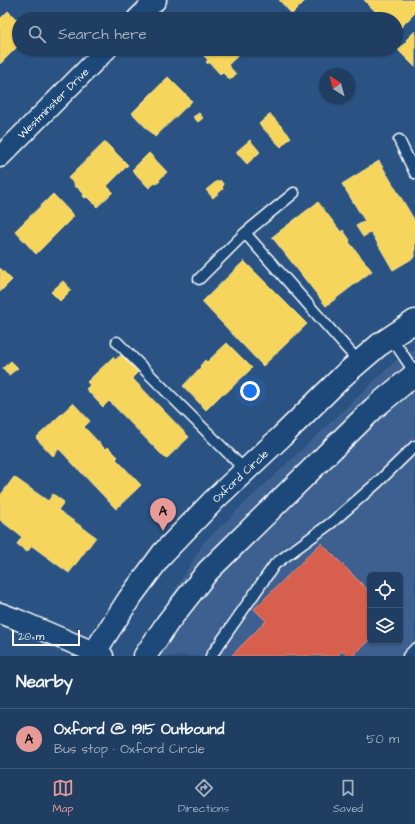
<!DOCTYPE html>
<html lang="en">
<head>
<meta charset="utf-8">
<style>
  :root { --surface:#203e62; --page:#284568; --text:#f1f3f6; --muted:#a2aebe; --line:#3d5777; --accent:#e69b98 }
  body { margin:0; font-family:"Architects Daughter",sans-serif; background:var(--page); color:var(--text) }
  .controls { position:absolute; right:12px; bottom:12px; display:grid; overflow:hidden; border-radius:6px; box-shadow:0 1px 3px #0004 }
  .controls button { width:36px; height:36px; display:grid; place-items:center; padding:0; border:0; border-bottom:1px solid var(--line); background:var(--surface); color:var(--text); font:20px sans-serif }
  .compass { position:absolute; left:319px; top:68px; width:36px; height:36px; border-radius:50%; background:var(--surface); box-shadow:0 1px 3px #0004; rotate:324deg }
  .scale { position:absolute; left:12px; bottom:10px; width:68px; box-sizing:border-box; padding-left:4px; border:2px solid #fff; border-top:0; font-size:11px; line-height:14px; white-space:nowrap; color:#fff; -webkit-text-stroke:3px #1f4a7a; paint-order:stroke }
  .you { position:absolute; left:250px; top:391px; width:14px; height:14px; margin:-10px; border:3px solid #fff; border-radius:50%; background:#1a73e8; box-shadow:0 0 0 6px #1a73e833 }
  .badge { display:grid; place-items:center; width:26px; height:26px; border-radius:50%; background:var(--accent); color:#111; font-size:13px; font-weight:700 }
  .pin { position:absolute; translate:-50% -33px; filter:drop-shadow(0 1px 2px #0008) }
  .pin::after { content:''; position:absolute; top:21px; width:14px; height:12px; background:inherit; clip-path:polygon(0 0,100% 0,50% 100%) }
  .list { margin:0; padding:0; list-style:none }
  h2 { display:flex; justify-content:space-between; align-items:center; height:52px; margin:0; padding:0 16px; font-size:17px }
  h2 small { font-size:13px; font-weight:400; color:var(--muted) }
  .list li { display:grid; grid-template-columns:26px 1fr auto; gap:12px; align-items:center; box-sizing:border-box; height:60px; padding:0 16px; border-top:1px solid var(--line) }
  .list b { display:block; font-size:15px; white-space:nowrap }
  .list p { margin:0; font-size:13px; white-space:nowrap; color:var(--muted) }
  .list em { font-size:13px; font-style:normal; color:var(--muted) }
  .icon { flex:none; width:22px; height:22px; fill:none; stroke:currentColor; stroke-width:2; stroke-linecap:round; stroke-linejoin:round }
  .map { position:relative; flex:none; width:415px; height:656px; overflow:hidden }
  .search { position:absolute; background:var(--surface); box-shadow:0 1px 3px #0004; left:12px; right:12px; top:12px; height:44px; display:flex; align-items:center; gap:10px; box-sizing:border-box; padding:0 14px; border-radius:22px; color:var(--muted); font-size:15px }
  .sheet { height:112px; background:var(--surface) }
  nav { display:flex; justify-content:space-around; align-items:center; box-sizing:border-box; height:56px; border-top:1px solid var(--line); background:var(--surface); font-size:11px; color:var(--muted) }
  nav a { display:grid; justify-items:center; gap:2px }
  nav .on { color:var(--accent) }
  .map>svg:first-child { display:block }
  .built { fill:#3c6190; fill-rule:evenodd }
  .homes { fill:#f6d55c; stroke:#f9e28d }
  .shops { fill:#d6604d; stroke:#e29082 }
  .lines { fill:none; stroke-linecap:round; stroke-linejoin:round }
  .service-casing { stroke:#fff; stroke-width:13 }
  .minor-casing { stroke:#fff; stroke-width:23 }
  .tertiary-casing { stroke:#fff; stroke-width:25 }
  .service { stroke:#1f4a7a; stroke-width:10 }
  .minor { stroke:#1f4a7a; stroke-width:20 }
  .tertiary { stroke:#1f4a7a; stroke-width:22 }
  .labels { text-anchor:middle; stroke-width:4; stroke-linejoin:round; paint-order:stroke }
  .street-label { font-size:11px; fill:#fff; stroke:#1f4a7a }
</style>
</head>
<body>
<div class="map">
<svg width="415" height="656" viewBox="0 0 415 656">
  <rect width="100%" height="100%" fill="#2a5383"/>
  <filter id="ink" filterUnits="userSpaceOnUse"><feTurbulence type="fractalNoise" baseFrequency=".025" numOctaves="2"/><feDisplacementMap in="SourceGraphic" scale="8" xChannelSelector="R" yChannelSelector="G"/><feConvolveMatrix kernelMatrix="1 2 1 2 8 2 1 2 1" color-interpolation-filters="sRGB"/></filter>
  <g filter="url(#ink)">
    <!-- built -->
    <path class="built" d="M415,349V656H135L204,542L403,354ZM370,575H400V641H370Z"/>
    <!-- homes -->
    <path class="homes" d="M279,0H306L292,14Z
      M364,0H415V13L396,32V19H383Z
      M8,11L19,22V45L0,64V19Z
      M415,31V67L398,50L407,41L406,40Z
      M199,49H245L228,65L236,74L230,80L222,72L220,74L209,62L208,64L206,62L208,60L198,50Z
      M168,77L192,101L155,137L132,113Z
      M199,113L203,118L198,122L193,117Z
      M270,114L291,137L281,147L259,124Z
      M250,140L260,152L247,164L236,152Z
      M105,142L128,165L107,186L113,192L97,207L87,197L85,198L83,196L84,194L77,187L76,188L74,186L75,184L68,178Z
      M149,153L167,172L159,180L160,181L156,184L155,183L149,188L132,170Z
      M379,161L415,221V257L393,270L371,232L363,237L356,226L365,221L342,184Z
      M220,180L224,185L222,187L223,189L213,198L206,190L217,181L218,182Z
      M53,194L74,216L36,254L15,231Z
      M318,202L341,232L343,230L350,240L349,242L372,271L326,306L272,237Z
      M244,261L307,324L263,366L202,302Z
      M0,268L12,280L0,292Z
      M63,281L71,290L60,301L51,292Z
      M227,343L252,368L225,394L223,393L206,410L183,386L201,367L200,366L205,360L207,362Z
      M121,355L138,372L132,378L189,437L166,459L109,401L103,407L86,389L90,385L87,382L113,357L115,360Z
      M11,361L18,368L9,375L3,368Z
      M73,403L90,421L84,427L105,449L108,447L118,457L116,459L141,485L116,509L59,449L53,456L36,438Z
      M14,477L48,501L53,494L64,502L58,510L96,537L69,573L32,546L27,552L17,544L22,537L0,520V496Z"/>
    <!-- shops -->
    <path class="shops" d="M321,543L370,592V635L369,637L370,639L353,656L351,654L349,656H347L342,651L338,655L339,656H234L232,655L266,621L254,609Z"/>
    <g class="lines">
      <defs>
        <path id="service" d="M399,140L415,173
          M245,233L294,193
          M199,279L245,233L359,362
          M391,337L415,373
          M117,342L245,470
          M211,656L275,564L331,523L377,483L415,446
          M408,656L415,649"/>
        <path id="minor" d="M137,19L156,0
          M0,157L107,49
          M0,613L16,619L103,656"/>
        <path id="tertiary" d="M93,656L94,653L129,599L163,553L215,499L281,437L344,375L379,345L415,321
          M145,656L168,622L208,571L374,408L415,374"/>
      </defs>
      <!-- service casing -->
      <use href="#service" class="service-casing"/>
      <!-- minor casing -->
      <use href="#minor" class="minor-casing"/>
      <!-- tertiary casing -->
      <use href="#tertiary" class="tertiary-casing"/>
      <!-- service -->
      <use href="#service" class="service"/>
      <!-- minor -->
      <use href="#minor" class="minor"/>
      <!-- tertiary -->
      <use href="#tertiary" class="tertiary"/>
    </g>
  </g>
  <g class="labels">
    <!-- street labels -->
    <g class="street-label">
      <text transform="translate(53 103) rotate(-45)" y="4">Westminster Drive</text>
      <text transform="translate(240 476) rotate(-43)" y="4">Oxford Circle</text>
    </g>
  </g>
</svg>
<div class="controls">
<button><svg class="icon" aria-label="locate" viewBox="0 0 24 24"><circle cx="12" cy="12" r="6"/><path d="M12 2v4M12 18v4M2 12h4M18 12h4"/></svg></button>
<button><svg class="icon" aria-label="layers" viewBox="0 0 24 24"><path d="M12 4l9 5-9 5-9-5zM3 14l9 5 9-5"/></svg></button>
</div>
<svg class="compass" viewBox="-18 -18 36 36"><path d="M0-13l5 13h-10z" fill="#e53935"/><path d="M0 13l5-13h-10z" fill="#a2aebe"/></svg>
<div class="scale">20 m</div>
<div class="you"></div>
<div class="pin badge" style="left:163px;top:531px">A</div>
<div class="search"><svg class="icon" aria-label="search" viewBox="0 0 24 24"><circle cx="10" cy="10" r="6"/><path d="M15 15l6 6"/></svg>Search here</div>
</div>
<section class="sheet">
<h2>Nearby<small></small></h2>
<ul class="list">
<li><span class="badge">A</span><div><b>Oxford @ 1915 Outbound</b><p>Bus stop · Oxford Circle</p></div><em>50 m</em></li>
</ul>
</section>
<nav>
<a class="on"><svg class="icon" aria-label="map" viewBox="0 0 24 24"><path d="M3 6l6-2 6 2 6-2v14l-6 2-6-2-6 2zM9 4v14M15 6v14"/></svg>Map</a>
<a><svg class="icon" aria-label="directions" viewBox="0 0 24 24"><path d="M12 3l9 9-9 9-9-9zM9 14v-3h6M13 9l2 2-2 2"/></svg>Directions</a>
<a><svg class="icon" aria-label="saved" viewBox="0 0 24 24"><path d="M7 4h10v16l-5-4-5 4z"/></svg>Saved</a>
</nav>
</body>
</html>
